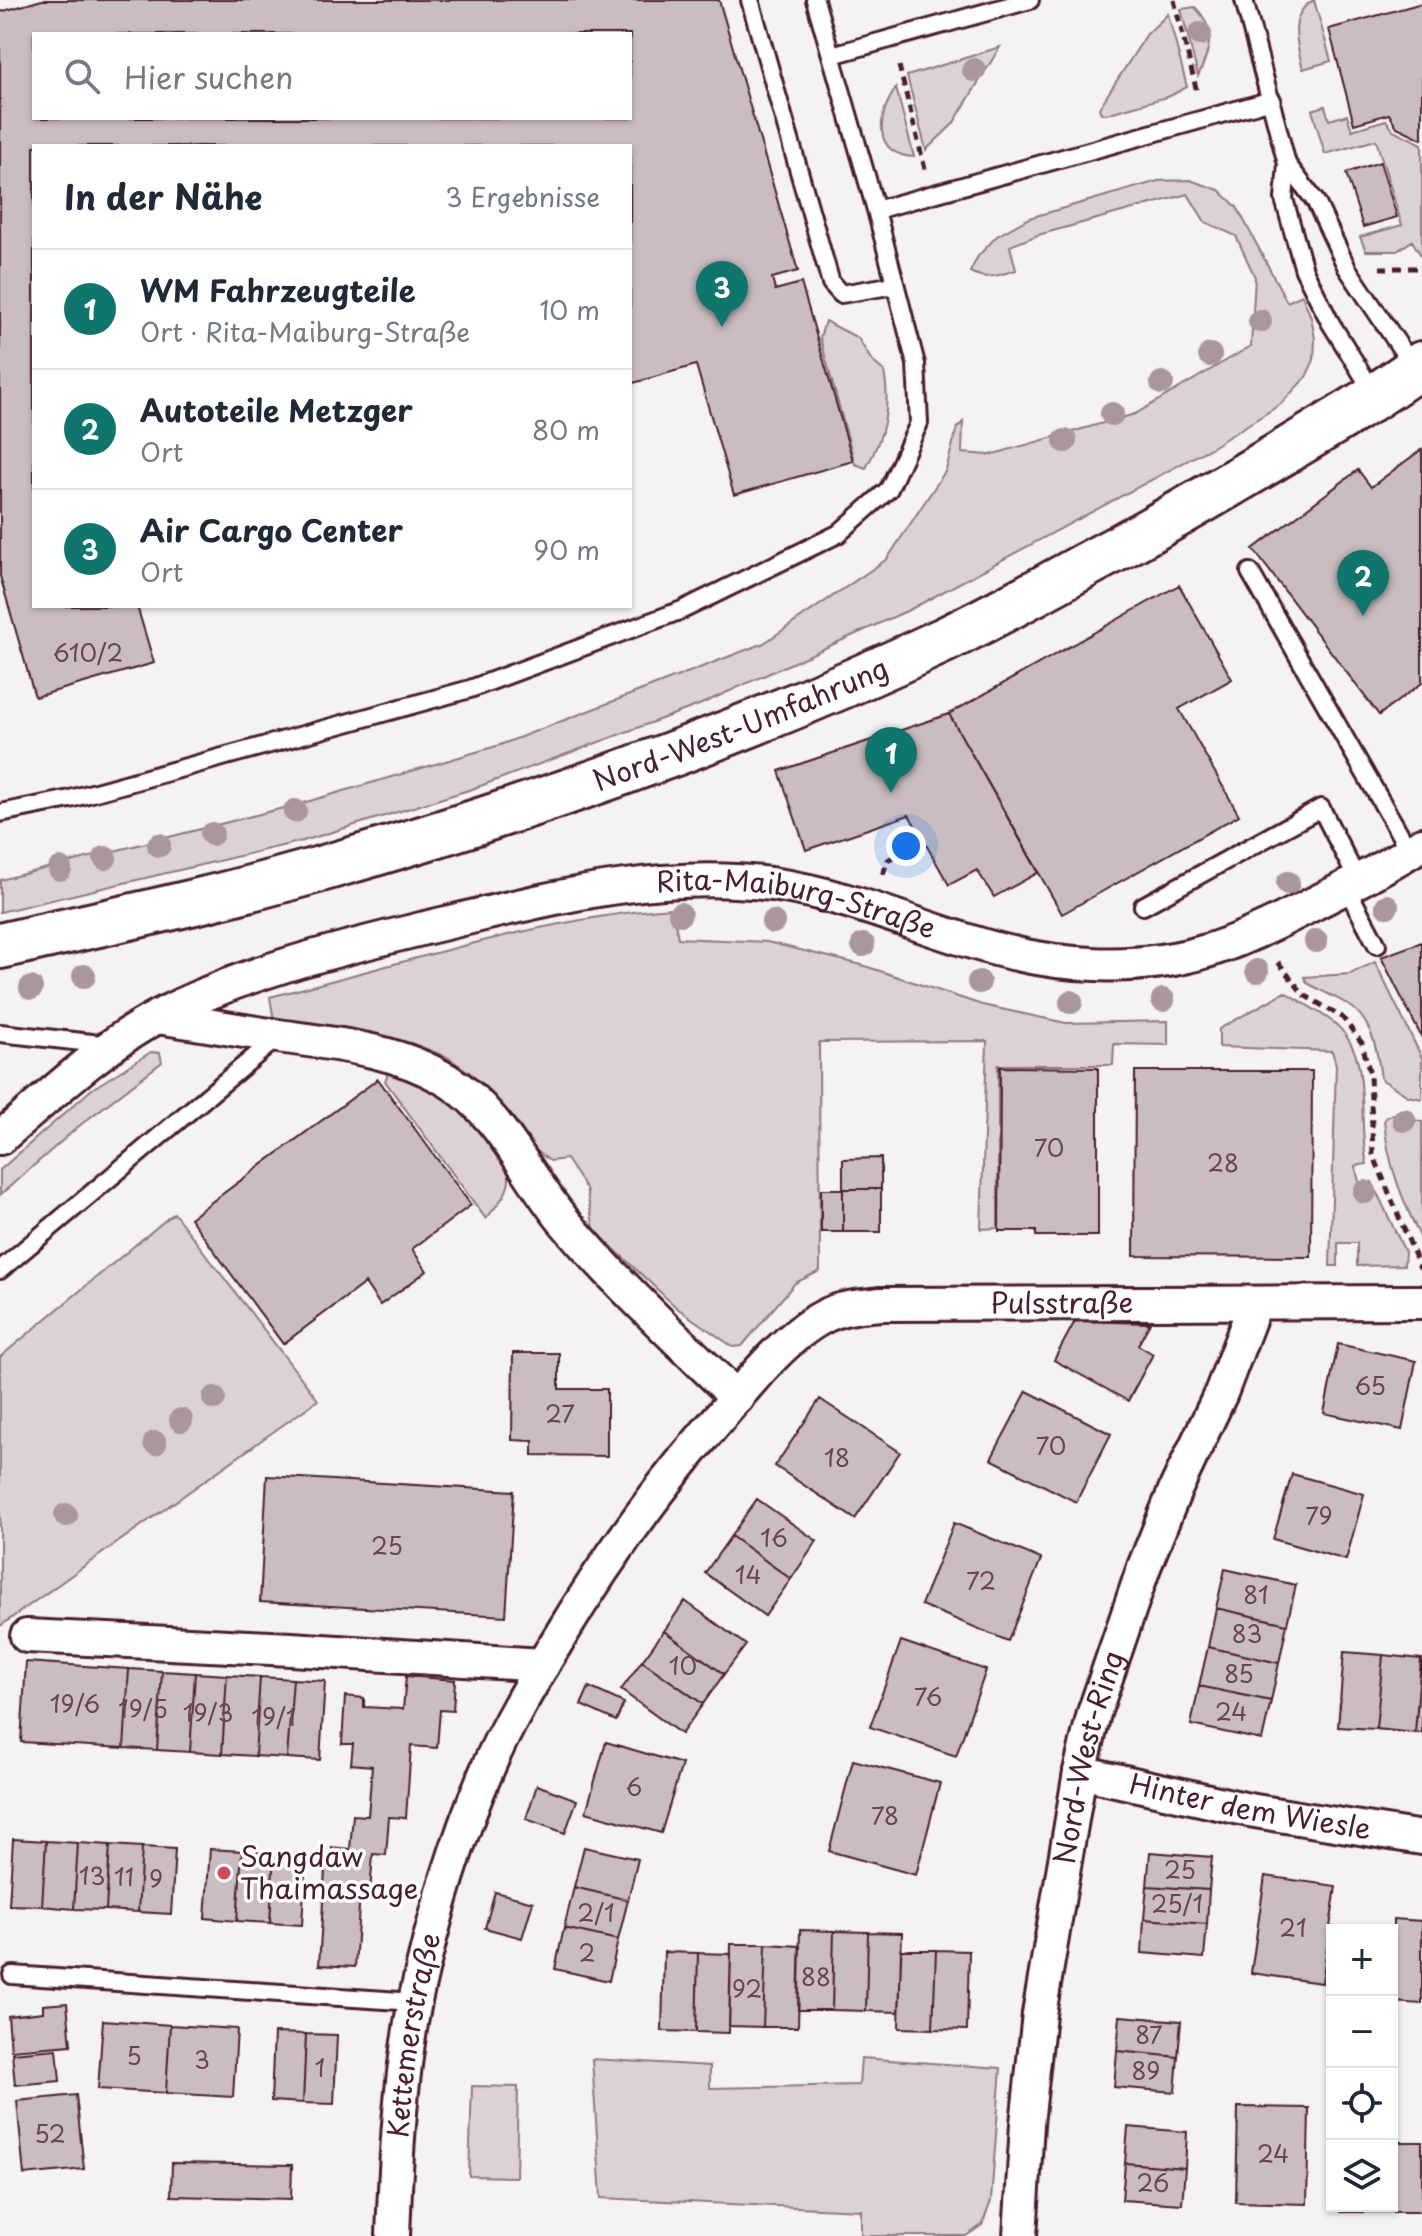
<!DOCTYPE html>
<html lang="de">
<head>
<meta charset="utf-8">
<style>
  :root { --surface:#fff; --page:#f2f2f3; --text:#1f2937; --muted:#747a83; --line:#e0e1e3; --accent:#0f766e }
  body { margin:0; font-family:"Playpen Sans",sans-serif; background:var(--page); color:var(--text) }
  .controls { position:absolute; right:24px; bottom:24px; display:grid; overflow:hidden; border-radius:0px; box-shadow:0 2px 6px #0004 }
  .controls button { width:72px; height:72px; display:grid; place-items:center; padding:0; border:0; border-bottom:2px solid var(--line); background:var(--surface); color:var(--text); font:40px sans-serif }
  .you { position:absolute; left:906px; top:846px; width:28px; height:28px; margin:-20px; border:6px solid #fff; border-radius:50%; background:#1a73e8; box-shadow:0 0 0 12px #1a73e833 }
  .badge { display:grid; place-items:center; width:52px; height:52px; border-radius:50%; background:var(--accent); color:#fff; font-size:26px; font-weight:700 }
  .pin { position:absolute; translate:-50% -66px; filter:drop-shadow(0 2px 4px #0008) }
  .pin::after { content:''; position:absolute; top:42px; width:28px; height:24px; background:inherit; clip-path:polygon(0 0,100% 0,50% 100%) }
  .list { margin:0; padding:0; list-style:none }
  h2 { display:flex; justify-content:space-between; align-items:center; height:104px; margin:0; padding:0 32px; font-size:34px }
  h2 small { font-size:26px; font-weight:400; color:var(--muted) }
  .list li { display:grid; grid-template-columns:52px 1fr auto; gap:24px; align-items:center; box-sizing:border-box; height:120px; padding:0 32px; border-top:2px solid var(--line) }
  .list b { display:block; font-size:30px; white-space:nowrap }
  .list p { margin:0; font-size:26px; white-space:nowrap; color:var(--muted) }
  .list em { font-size:26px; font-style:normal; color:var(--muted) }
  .icon { flex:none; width:44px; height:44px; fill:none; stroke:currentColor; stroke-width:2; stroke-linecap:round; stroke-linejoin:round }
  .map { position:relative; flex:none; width:1422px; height:2236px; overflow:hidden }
  .search { position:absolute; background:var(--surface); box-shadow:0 2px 6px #0004; left:32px; top:32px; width:600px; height:88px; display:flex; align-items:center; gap:20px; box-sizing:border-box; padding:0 28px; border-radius:0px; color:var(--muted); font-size:30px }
  .panel { position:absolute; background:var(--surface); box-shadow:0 2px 6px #0004; left:32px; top:144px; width:600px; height:464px; border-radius:0px }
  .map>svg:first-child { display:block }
  .green { fill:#dbd2d5; stroke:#927880; stroke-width:2 }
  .building { fill:#cabdc1; stroke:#4a1f2b; stroke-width:2; fill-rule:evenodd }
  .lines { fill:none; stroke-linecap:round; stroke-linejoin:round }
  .lane-casing { stroke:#4a1f2b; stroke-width:22 }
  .street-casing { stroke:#4a1f2b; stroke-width:38 }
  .secondary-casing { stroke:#4a1f2b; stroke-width:50 }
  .path { stroke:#4a1f2b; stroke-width:5; stroke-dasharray:8 6; stroke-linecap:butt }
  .lane { stroke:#fff; stroke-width:16 }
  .street { stroke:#fff; stroke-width:32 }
  .secondary { stroke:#fff; stroke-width:44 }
  .tree { fill:#aa979c }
  .poi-dot { fill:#d1495b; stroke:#fff; stroke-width:3 }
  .labels { text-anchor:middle; stroke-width:7; stroke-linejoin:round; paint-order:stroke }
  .number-label { font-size:24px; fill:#6a4650 }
  .street-label { font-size:28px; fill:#4a1f2b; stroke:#fff }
  .poi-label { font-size:28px; fill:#4a1f2b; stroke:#fff; text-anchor:start }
</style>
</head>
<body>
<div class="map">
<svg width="1422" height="2236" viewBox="0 0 1422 2236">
  <rect width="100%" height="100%" fill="#f4f2f2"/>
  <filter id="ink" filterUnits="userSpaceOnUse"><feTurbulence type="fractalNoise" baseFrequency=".0125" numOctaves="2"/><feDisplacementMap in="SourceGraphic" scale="16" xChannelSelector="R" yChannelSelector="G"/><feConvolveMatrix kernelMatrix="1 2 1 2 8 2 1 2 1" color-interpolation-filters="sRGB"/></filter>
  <g filter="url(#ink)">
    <!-- green -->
    <path class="green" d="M1314,0L1331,61L1303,69C1297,45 1287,14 1314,0Z
      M1195,7C1217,29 1210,51 1198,76L1181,9Z
      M1168,14L1187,87L1170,96L1106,114L1101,113L1099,108L1147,34Z
      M1000,47L953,124L926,150L907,76Z
      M896,88L914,157C872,154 877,116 896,88Z
      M1325,106L1329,120L1347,115L1352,130L1386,120L1393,130L1422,144V257L1412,241L1397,251H1366L1360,237L1402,225L1376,140L1325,154L1312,110Z
      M1190,180L1219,190L1237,207L1287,302L1302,295L1311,317L1315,339L1314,360L1306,377L1281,404L1209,449L911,609L699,705L472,789L303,841L0,912V880L303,803L500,745L764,643L887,559L946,470L957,428L963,422L962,453L990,455L1135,414L1251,346L1255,277L1236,236L1205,222L1188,194L1038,235L1010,246L1016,270C999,275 987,281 970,272L978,256L997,236L1029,218L1158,181Z
      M825,321L858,338L872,361L884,371C891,408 884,436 866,468L855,464L820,338Z
      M672,908L678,938L767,942L862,965L982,1005L1066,1023L1168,1021V1045L1114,1044L1113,1065H998V1228L981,1229L987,1041L819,1042L820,1271L795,1283L742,1346L733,1347L677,1308L609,1244L594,1228L586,1189L566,1159L550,1161L525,1142L473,1075L447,1057L411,1043L274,1021L270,997C401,964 537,919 672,908Z
      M1375,962L1422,1058V1099L1408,1096L1381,1079C1378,1055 1374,1025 1353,1008C1340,998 1322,992 1307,983L1304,977L1350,974Z
      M1285,992C1301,1002 1319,1011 1333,1022C1375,1055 1356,1119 1367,1164L1355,1166L1360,1185L1372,1182L1405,1252L1404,1265L1357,1266V1243H1338V1266H1330L1336,1065L1332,1051L1219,1047V1029Z
      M151,1052L160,1053L162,1062L79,1126L0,1195V1170L92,1089Z
      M390,1068C407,1076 425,1082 441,1092C458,1102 508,1157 509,1177C510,1193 495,1207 486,1219L385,1081Z
      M1393,1114L1422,1122V1241C1403,1201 1387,1164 1384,1119Z
      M174,1213L318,1400L0,1626V1357Z
      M861,2058L1001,2068L991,2201L982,2225L966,2236H861V2210L601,2198L592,2059L710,2066V2088L859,2085Z
      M472,2086L518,2087L516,2177L469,2176Z"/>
    <!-- building -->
    <path class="building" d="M42,0H719L798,271L772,278L775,290L801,283L853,461L734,495L696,365L630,384V146H34V606H137L154,663L35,697L0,576V12ZM34,34H630V118H34Z
      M1422,3V139L1397,127L1389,114L1354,124L1329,29Z
      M1380,162L1397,217L1363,227L1346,173Z
      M1422,449V683L1379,715L1253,549L1358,470L1371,487Z
      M1179,585L1232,679L1179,709L1239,815L1062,914L949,714Z
      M949,714L1039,872L994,897L977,870L949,885L909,815L806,850L779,771Z
      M1422,942V1038L1381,957Z
      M1000,1067L1098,1068V1236H1036V1231H999Z
      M1135,1071H1312L1311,1257L1134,1256Z
      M378,1079L471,1205L412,1249L427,1271L380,1305L365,1283L283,1344L190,1218Z
      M881,1158V1189H843V1159Z
      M821,1189H843V1232H821Z
      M843,1189H881V1232H843Z
      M1075,1321L1150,1323L1138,1345L1153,1354L1128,1401L1054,1360Z
      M1338,1344L1416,1361L1402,1430L1324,1413Z
      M513,1353H559V1389H607V1456L533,1455V1441L512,1440Z
      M1027,1391L1111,1434L1076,1502L991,1459Z
      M820,1399L900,1452L855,1519L775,1466Z
      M1292,1474L1364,1494L1346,1560L1273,1539Z
      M267,1476L514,1491L506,1616L260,1602Z
      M757,1499L817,1541L791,1579L731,1536Z
      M954,1523L1041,1559L1008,1641L921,1605Z
      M731,1536L791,1579L765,1616L705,1573Z
      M1225,1569L1296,1585L1287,1624L1216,1608Z
      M685,1601L746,1645L724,1674L664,1631Z
      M1216,1608L1287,1624L1279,1663L1208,1647Z
      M664,1631L724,1674L703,1704L642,1661Z
      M901,1641L986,1670L956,1756L870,1727Z
      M1208,1647L1279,1663L1271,1701L1199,1686Z
      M1344,1652L1383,1655L1376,1729L1338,1727Z
      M1383,1655L1421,1659L1415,1733L1376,1729Z
      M1421,1659H1422V1733H1415Z
      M642,1661L703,1704L681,1734L621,1690Z
      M26,1662L129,1669L124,1748L21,1742Z
      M129,1669L162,1671L157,1750L124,1748Z
      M162,1671L195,1673L190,1752L157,1750Z
      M195,1673L227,1675L222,1754L190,1752Z
      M227,1675L260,1677L255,1756L222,1754Z
      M406,1676L455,1680L453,1711L440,1710L437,1748L411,1746L406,1818L389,1817L386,1855L373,1854L370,1892H360L355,1967L319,1965L326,1855L332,1856V1847L350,1849L353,1815L368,1816L372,1766L351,1764L353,1744H342L345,1696L364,1698V1707L403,1709Z
      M260,1677L293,1679L287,1758L255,1756Z
      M293,1679L325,1681L320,1760L287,1758Z
      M1199,1686L1271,1701L1262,1740L1191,1725Z
      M589,1687L624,1703L616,1721L581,1705Z
      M606,1742L682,1764L661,1833L586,1812Z
      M853,1760L940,1783L916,1875L829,1851Z
      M537,1785L577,1800L565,1833L526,1819Z
      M13,1839L46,1841L42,1906L9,1905Z
      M46,1841L78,1843L74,1909L42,1906Z
      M78,1843L110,1845L106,1910L74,1909Z
      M110,1845L142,1847L138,1912L106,1910Z
      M142,1847L175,1849L171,1914L138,1912Z
      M584,1847L638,1859L628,1900L574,1887Z
      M210,1849L242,1851L237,1921L205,1918Z
      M242,1851L274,1853L270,1923L237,1921Z
      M1150,1852L1212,1857L1209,1890L1147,1886Z
      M274,1853L306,1855L302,1925L270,1923Z
      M1265,1876L1336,1886L1322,1983L1251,1973Z
      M1147,1886L1209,1890L1207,1924L1144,1919Z
      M574,1887L628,1900L618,1940L564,1928Z
      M495,1892L533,1902L522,1938L485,1928Z
      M1144,1919L1207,1924L1204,1958L1142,1953Z
      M1393,1919L1422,1921V2004L1392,2002Z
      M564,1928L618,1940L609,1981L555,1969Z
      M800,1930L834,1931L832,2010H798Z
      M834,1931L868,1932L866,2011L832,2010Z
      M868,1932L902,1933L899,2012L866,2011Z
      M731,1944H766L763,2027L729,2026Z
      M766,1944L800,1946L798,2027H763Z
      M901,1950H936L933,2029L899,2028Z
      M936,1950L969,1951L967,2030L933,2029Z
      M664,1952L698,1953L696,2032L662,2031Z
      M698,1953L731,1954L729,2033L696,2032Z
      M67,2003L71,2045L11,2050L8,2016L43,2012V2005Z
      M1120,2016L1181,2021L1178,2057L1117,2051Z
      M103,2020L170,2025L166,2093L98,2089Z
      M170,2025L237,2029L233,2097L166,2093Z
      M274,2033L306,2034L303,2103L271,2101Z
      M306,2034L337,2035L334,2104L303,2103Z
      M57,2049L60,2081L15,2085L12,2053Z
      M1117,2051L1178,2057L1175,2092L1114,2087Z
      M76,2095L84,2169L24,2175L17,2101Z
      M1238,2107L1309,2108L1307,2204L1236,2202Z
      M1128,2127L1187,2132L1185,2168L1125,2163Z
      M1392,2142H1422V2212H1341V2206H1392Z
      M172,2163L292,2165L291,2199L171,2196Z
      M1125,2163L1185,2168L1182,2204L1122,2200Z"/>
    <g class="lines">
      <defs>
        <path id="lane" d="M750,0L831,283L841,294L895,285
          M815,0L876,210L1272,100
          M1244,0L1287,164L1284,199L1304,270L1330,322L1375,395
          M832,55L1030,0
          M1287,164L1316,202L1347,268L1414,368
          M1250,572L1410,852
          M0,813L70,799L470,689L682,610L838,534L889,489L919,423L916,364L876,210
          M1346,887L1377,945
          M1143,906L1321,808L1358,881
          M0,1033L110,1045
          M0,1270L278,1037
          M12,1975L415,2002"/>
        <g id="street">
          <path d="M158,1017C198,1023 238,1031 278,1036C337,1044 395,1049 447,1080C499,1111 526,1175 563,1220C616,1283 678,1340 737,1398"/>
          <path id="s1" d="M0,1138C50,1096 99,1048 157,1017C240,973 335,950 425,928C540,901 652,869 771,884C847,894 919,928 992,948C1061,967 1140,972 1210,950C1247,938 1281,921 1315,903C1351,885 1387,866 1422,844"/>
          <path d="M27,1636L291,1649L543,1665"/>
          <path id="s2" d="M1080,1772L1249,1810L1422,1838"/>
          <path id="s3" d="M393,2236C396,2158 400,2078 415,2001C432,1924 455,1843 487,1770C506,1726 531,1684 556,1643C601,1568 650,1498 707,1432C740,1395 779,1340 823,1317C841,1307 861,1306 881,1304L1422,1302"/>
          <path id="s4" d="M1020,2236L1027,2124L1039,2014L1080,1772L1094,1713L1144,1567L1176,1488L1221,1393L1255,1304"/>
        </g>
        <g id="secondary">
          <path id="s5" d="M0,946C106,922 213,900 317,870C532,809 743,735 944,640C1003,612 1059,579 1116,549C1173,518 1229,485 1284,452C1331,424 1378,396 1422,364"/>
        </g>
      </defs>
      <!-- lane casing -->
      <use href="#lane" class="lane-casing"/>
      <!-- street casing -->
      <use href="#street" class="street-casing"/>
      <!-- secondary casing -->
      <use href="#secondary" class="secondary-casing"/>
      <!-- path -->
      <path class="path" d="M1174,0L1197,92
        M899,66L925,169
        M1380,268H1422
        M883,874L888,860L923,839
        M1278,962L1304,995L1342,1017L1362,1043L1370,1074L1373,1154L1420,1268"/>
      <!-- lane -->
      <use href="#lane" class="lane"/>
      <!-- street -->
      <use href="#street" class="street"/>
      <!-- secondary -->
      <use href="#secondary" class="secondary"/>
    </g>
    <!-- trees -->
    <g class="tree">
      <circle cx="1200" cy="34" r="12"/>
      <circle cx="974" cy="70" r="12"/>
      <circle cx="1260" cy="321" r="12"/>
      <circle cx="1210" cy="355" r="12"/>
      <circle cx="1162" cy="383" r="12"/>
      <circle cx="1112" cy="414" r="12"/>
      <circle cx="1065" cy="441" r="12"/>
      <circle cx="295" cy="811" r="12"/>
      <circle cx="212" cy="834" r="12"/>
      <circle cx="159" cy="845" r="12"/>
      <circle cx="105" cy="858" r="12"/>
      <circle cx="60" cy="869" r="12"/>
      <circle cx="1288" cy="883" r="12"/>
      <circle cx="1387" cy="906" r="12"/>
      <circle cx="680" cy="914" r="12"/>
      <circle cx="773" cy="922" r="12"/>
      <circle cx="1316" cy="941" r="12"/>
      <circle cx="863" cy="945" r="12"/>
      <circle cx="1257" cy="971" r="12"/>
      <circle cx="84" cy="976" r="12"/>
      <circle cx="979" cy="982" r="12"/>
      <circle cx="31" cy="988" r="12"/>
      <circle cx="1163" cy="1000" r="12"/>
      <circle cx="1071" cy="1002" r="12"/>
      <circle cx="1404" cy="1120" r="12"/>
      <circle cx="1365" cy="1192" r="12"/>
      <circle cx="214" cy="1398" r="12"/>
      <circle cx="181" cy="1420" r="12"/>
      <circle cx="155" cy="1443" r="12"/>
      <circle cx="66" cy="1515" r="12"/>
    </g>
  </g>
  <!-- markers -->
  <circle class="poi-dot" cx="224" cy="1873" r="8"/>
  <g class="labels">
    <!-- number labels -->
    <g class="number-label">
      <text x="88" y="662">610/2</text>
      <text x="1049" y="1157">70</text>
      <text x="1223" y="1172">28</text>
      <text x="1370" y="1395">65</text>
      <text x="560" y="1423">27</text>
      <text x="1051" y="1455">70</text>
      <text x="837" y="1467">18</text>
      <text x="1319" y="1525">79</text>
      <text x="774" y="1547">16</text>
      <text x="387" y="1555">25</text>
      <text x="748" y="1584">14</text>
      <text x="981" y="1590">72</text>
      <text x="1256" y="1604">81</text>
      <text x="1247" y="1643">83</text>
      <text x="683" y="1675">10</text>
      <text x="1239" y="1683">85</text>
      <text x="928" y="1706">76</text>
      <text x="75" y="1713">19/6</text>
      <text x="143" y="1718">19/5</text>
      <text x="1231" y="1721">24</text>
      <text x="208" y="1722">19/3</text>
      <text x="274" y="1726">19/1</text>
      <text x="634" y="1796">6</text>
      <text x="885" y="1825">78</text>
      <text x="1180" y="1879">25</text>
      <text x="92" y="1885">13</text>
      <text x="124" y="1886">11</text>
      <text x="156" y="1888">9</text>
      <text x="1177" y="1913">25/1</text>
      <text x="596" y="1922">2/1</text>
      <text x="1293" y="1937">21</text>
      <text x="587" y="1962">2</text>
      <text x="816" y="1986">88</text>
      <text x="747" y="1998">92</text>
      <text x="1149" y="2044">87</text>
      <text x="134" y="2065">5</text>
      <text x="202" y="2069">3</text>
      <text x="320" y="2077">1</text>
      <text x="1146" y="2080">89</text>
      <text x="50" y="2143">52</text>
      <text x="1273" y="2163">24</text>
      <text x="1153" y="2192">26</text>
    </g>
    <!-- street labels -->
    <g class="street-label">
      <text dy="10" stroke="none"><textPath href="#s5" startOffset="774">Nord-West-Umfahrung</textPath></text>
      <text dy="10" stroke="none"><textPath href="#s1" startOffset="860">Rita-Maiburg-Straße</textPath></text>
      <text dy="10" stroke="none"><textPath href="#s3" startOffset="1288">Pulsstraße</textPath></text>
      <text dy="10" stroke="none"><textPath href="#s4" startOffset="484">Nord-West-Ring</textPath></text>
      <text dy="10" stroke="none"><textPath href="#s2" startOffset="174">Hinter dem Wiesle</textPath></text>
      <text dy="10" stroke="none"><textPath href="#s3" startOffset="202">Kettemerstraße</textPath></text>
    </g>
    <!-- poi labels -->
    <g class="poi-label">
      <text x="240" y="1867">Sangdaw<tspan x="240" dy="32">Thaimassage</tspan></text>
    </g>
  </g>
</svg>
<div class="controls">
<button>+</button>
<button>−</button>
<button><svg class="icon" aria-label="locate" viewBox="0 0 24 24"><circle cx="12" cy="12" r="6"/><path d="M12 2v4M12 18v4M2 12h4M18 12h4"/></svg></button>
<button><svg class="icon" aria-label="layers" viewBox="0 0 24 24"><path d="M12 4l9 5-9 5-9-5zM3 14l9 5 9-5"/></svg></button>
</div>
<div class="you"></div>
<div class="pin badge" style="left:891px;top:793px">1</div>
<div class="pin badge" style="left:1363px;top:616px">2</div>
<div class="pin badge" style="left:722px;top:327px">3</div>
<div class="search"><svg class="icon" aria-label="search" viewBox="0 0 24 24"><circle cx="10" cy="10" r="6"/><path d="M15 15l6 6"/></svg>Hier suchen</div>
<section class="panel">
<h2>In der Nähe<small>3 Ergebnisse</small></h2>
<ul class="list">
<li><span class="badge">1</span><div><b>WM Fahrzeugteile</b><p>Ort · Rita-Maiburg-Straße</p></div><em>10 m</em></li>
<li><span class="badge">2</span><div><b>Autoteile Metzger</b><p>Ort</p></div><em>80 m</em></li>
<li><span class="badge">3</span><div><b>Air Cargo Center</b><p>Ort</p></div><em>90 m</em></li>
</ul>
</section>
</div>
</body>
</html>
